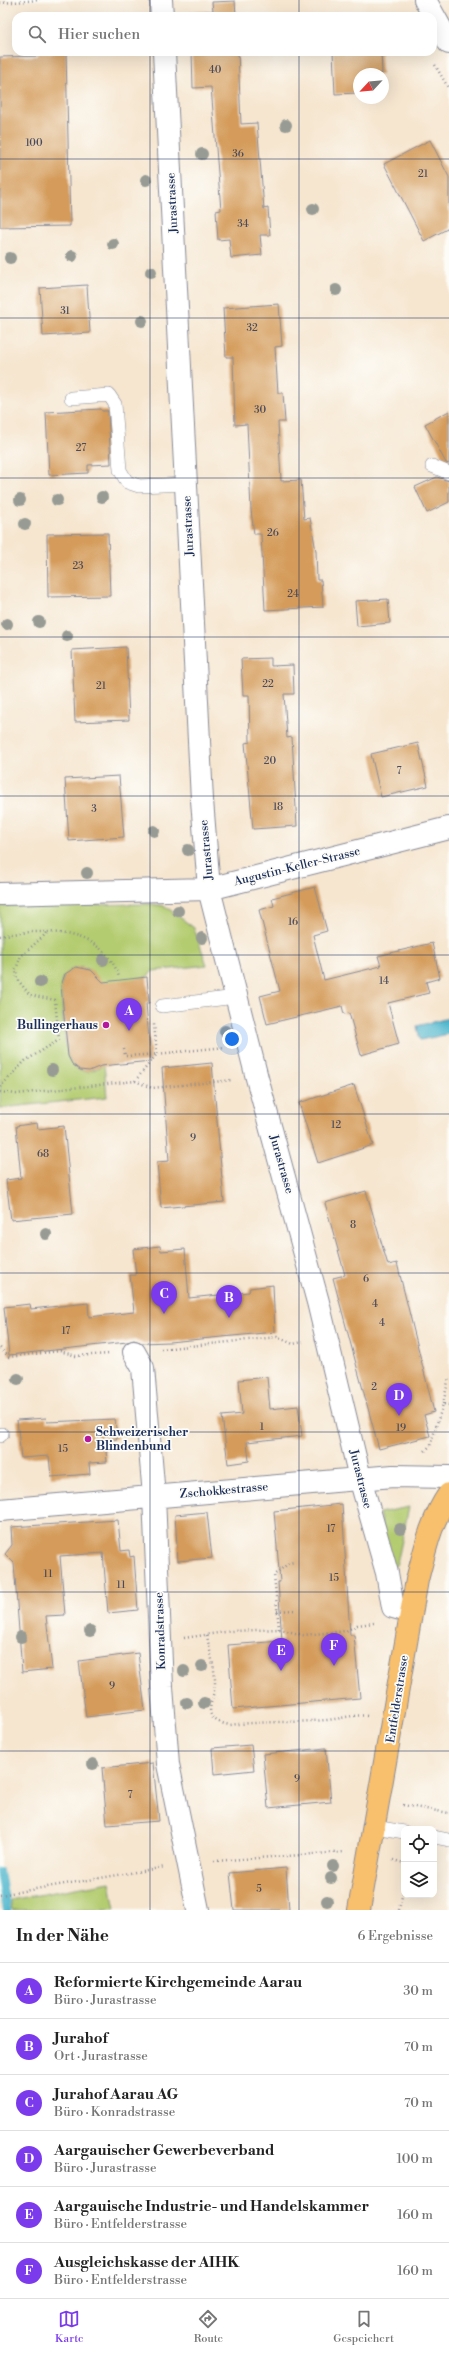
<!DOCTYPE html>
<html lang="de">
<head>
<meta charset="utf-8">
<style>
  :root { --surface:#fff; --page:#f6f6f6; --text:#222; --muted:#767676; --line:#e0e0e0; --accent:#7c3aed }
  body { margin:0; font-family:"Libre Bodoni",serif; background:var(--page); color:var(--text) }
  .controls { position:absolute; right:12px; bottom:12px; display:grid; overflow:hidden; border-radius:8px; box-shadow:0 4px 16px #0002 }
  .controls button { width:36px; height:36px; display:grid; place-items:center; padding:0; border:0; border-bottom:1px solid var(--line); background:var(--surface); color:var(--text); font:20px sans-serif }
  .compass { position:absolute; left:353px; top:68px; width:36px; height:36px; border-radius:50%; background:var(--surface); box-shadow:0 4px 16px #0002; rotate:244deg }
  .you { position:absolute; left:232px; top:1039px; width:14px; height:14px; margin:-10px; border:3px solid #fff; border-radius:50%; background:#1a73e8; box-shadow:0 0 0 6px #1a73e833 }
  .badge { display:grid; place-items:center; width:26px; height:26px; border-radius:50%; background:var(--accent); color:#fff; font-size:13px; font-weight:700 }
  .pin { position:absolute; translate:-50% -33px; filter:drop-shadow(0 1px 2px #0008) }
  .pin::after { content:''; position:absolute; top:21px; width:14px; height:12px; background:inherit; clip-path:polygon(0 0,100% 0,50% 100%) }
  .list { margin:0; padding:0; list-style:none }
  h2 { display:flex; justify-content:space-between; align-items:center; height:52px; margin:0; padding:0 16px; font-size:17px }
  h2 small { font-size:13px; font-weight:400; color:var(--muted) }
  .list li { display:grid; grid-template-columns:26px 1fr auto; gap:12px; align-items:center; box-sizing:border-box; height:56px; padding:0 16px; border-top:1px solid var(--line) }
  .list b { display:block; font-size:15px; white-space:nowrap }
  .list p { margin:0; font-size:13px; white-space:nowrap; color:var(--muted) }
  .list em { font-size:13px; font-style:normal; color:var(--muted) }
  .icon { flex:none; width:22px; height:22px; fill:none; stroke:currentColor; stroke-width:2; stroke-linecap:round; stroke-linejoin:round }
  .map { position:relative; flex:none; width:449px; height:1910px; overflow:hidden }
  .search { position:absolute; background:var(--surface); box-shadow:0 4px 16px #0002; left:12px; right:12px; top:12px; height:44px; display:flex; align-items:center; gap:10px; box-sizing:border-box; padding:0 14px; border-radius:12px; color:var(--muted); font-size:15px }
  .sheet { height:388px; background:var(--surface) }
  nav { display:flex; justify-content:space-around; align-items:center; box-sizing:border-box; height:56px; border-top:1px solid var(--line); background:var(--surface); font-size:11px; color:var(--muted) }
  nav a { display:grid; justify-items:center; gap:2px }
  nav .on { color:var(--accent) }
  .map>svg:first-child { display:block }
  .green { fill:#b4cc70; stroke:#687e67 }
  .water { fill:#4fb7cd; stroke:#357396 }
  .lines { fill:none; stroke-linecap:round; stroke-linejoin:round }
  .stream { stroke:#4fb7cd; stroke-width:8 }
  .building { fill:#d49b5a }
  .service-casing { stroke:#888a97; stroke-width:14 }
  .minor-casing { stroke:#888a97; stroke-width:24 }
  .primary-casing { stroke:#888a97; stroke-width:24 }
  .path { stroke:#888a97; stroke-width:2.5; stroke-dasharray:1 3; stroke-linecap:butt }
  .service { stroke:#fff; stroke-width:13 }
  .minor { stroke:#fff; stroke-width:22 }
  .primary { stroke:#f8bf6c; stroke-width:22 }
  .tree { fill:#979b94 }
  .grid { fill:none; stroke:#1b2f5e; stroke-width:1; stroke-opacity:0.55 }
  .poi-dot { fill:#b5179e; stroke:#fdfcf7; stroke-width:1.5 }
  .labels { text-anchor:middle; stroke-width:3.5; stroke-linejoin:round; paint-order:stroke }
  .number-label { font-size:10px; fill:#494a5d }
  .street-label { font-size:12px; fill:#1b2f5e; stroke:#fdfcf7 }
  .poi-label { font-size:12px; font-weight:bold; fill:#1b2f5e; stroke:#fdfcf7; text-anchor:end }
</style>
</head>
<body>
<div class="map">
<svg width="449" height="1910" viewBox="0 0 449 1910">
  <rect width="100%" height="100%" fill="#fdfcf7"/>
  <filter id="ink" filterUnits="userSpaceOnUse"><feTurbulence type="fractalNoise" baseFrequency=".025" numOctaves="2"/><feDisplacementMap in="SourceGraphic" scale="8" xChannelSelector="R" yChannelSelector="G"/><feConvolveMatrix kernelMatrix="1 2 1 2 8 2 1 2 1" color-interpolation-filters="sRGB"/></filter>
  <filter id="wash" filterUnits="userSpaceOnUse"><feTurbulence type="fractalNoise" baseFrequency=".012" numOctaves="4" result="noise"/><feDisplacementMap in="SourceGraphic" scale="16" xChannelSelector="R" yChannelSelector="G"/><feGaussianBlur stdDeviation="0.9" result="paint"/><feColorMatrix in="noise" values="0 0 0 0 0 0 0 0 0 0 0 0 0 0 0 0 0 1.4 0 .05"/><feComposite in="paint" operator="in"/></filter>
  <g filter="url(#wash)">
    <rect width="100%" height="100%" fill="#f6e6d0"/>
    <!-- green -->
    <path class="green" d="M150,904L165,906L194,928L207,965L153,971L147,977L100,985C94,961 64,962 61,986C62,1000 64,1051 70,1061C78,1075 93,1073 104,1064L107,1097L0,1108V906Z
      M409,1507L397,1564L392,1568L379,1513Z
      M110,1882L115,1910H12L10,1900Z"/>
    <!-- water -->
    <path class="water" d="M449,1018V1034L420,1040L417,1026Z"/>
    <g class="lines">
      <!-- stream -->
      <path class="stream" d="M0,1872L7,1910"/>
    </g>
    <g id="blocks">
      <!-- building -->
      <path class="building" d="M235,1L236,16H190V12L213,11L212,2Z
        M66,52L70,226L0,227V57L38,56V53Z
        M192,52H238L241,124L257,123L264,209L268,208L270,235H260L262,255L231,258L229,239L218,240L216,211L221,210L211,87L193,88Z
        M333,52H381L382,74H359V93L335,94Z
        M430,140L449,177V228L424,241L384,164Z
        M87,285L90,333L43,336L40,288Z
        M279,304L282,346L275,347L278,393H283L285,422H278L281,481L301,480L304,519L310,518L316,551L317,580H321L323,607L265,610L261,534H254L251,510L247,424L235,425L233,357H226L223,308Z
        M101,409L102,411H108L111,464L88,465V473L49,475L46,412Z
        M449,411V464L446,463L425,424Z
        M437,477L449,481V502L427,513L415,487Z
        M108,533L110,596L48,597L47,534Z
        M388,599L390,623L357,626L355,601Z
        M126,647L129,720L75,722L72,650Z
        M271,658V666L293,665L294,694H284L287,738L292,737L297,826L253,829L245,743L250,742L249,695H243L241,659Z
        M418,743L428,786L381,797L371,754Z
        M119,776L124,837L69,841L65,779Z
        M315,887L327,931L313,935L324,980L381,966L378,956L432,943L440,978L426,982L429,993L388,1003L399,1044L361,1055L349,1013L344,1014L342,1006L267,1024L260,996L280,991L259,910L274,906L272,898Z
        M76,967L91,970L103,982L147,977L149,1003H146L151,1061L101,1066L89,1071L80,1070L72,1064L68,1056L61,986L65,974Z
        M212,1063L224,1202L161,1208L157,1162L169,1161L162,1068Z
        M354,1085L373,1145L318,1163L299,1103Z
        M37,1123L38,1129L64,1126L73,1214L11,1220L6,1180L21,1178L16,1126Z
        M366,1191L388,1265L397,1263L434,1412L424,1415L430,1436L379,1449L333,1278L345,1275L325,1203Z
        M160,1246L161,1251L185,1249L189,1298L249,1292L250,1288L273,1285L275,1332L169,1342L142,1343L134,1340L127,1342L9,1355L4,1307L30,1304L31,1309L88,1303L89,1317L134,1312L130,1275H136L133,1249Z
        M267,1377L270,1409L298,1406L302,1436L247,1442L249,1461L228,1464L222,1416L242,1414L239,1380Z
        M46,1418L47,1422L115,1419L117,1439L105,1440L107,1462L89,1463L90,1474L51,1477L49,1456L21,1458L17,1420Z
        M342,1504L350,1635H354L360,1698L233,1709L228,1645L282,1641L278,1582H280L274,1511Z
        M207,1512L212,1558L178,1561L175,1515Z
        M118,1520L121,1551L129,1550L130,1557L134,1556L138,1610L108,1613L103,1553L60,1556L65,1615L46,1616L52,1669L22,1672L14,1563L5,1554L12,1545L11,1527Z
        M138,1653L145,1710L86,1717L79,1661Z
        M251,1745L254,1770L214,1774L212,1748Z
        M326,1748L331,1802L268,1808L263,1754Z
        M153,1763L159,1821L107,1825L102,1768Z
        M286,1868L289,1910H234L230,1873Z"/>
    </g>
  </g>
  <g filter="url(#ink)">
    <use href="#blocks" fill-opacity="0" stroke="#888a97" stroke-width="1"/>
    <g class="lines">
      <defs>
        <path id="service" d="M71,398L109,395L115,404L120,470L127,482L139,486L186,484
          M432,466L449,473
          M162,1006L236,997
          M0,1436L2,1434
          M375,1827L404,1832
          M434,1837L449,1840"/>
        <path id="minor" d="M161,0L162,16
          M425,0L449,43
          M164,52L202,800L209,889L257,1078L318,1302L360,1478L387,1573L393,1607L411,1612
          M0,894L209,889L449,828
          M134,1352L143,1368L154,1496L162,1687L168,1764L198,1910
          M0,1510L393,1476L449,1477"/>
        <path id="primary" d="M359,1910L417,1580C425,1550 431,1520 449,1494"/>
      </defs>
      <!-- service casing -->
      <use href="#service" class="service-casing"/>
      <!-- minor casing -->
      <use href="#minor" class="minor-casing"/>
      <!-- primary casing -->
      <use href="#primary" class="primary-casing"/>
      <!-- path -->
      <path class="path" d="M0,3L40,0
        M435,65L449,89
        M0,936C43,928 103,927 119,977
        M124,1049L125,1056L157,1054L154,1024
        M135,1081L157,1054L225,1047
        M0,1087L25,1061L59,1040L55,1000L30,995L17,979L16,969L21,956L47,933
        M0,1092L16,1094L135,1081L152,1088L233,1080
        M0,1348L9,1357L60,1351L76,1356L110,1354
        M161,1349L277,1337L293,1344L303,1342
        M443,1404L449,1377
        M425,1451L430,1446L443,1404L449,1405
        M277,1611L296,1610
        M279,1629L274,1575L289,1563L295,1562
        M207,1635C209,1650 215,1667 215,1682C215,1702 197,1719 230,1725C262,1721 294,1723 326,1720C341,1719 353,1714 368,1716
        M184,1638L232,1631L279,1629L303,1635L346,1631L357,1625L374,1623
        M403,1805L449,1813
        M393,1860L404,1863
        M214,1861L344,1852
        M0,1895L165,1867
        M399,1910L404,1887"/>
      <!-- service -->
      <use href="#service" class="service"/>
      <!-- minor -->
      <use href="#minor" class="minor"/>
      <!-- primary -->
      <use href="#primary" class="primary"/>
    </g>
    <!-- trees -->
    <g class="tree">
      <circle cx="286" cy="125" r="6"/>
      <circle cx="202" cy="154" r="6"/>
      <circle cx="146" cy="180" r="6"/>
      <circle cx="313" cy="209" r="6"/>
      <circle cx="113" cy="244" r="6"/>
      <circle cx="72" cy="256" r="6"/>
      <circle cx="10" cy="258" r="6"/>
      <circle cx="151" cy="272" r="6"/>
      <circle cx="336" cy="290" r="6"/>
      <circle cx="142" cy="321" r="6"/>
      <circle cx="102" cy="497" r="6"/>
      <circle cx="20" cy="500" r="6"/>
      <circle cx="57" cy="500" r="6"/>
      <circle cx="25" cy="524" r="6"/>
      <circle cx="39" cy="622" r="6"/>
      <circle cx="7" cy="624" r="6"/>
      <circle cx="67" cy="636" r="6"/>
      <circle cx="154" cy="831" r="6"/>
      <circle cx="188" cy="850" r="6"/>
      <circle cx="87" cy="873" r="6"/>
      <circle cx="178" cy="911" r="6"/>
      <circle cx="202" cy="938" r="6"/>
      <circle cx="103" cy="960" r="6"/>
      <circle cx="40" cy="982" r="6"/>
      <circle cx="225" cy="1031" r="6"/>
      <circle cx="52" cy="1070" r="6"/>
      <circle cx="46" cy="1234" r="6"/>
      <circle cx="18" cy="1379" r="6"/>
      <circle cx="400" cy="1529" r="6"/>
      <circle cx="90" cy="1631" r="6"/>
      <circle cx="21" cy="1637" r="6"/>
      <circle cx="202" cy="1666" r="6"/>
      <circle cx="184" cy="1671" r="6"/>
      <circle cx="187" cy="1703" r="6"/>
      <circle cx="204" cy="1703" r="6"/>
      <circle cx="93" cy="1764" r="6"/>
      <circle cx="333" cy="1866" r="6"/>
      <circle cx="331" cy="1878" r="6"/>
      <circle cx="327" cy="1901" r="6"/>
    </g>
  </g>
  <!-- grid -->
  <path class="grid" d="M150,0V16M299,0V16M150,52V1910M299,52V1910M0,159H449M0,318H449M0,478H449M0,637H449M0,796H449M0,955H449M0,1114H449M0,1273H449M0,1432H449M0,1592H449M0,1751H449"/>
  <!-- markers -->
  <g class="poi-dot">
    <circle cx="106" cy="1025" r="4"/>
    <circle cx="88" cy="1439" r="4"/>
  </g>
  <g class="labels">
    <!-- number labels -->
    <g class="number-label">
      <text x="215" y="73">40</text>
      <text x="34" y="146">100</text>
      <text x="238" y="157">36</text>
      <text x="423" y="177">21</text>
      <text x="243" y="227">34</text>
      <text x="65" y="314">31</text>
      <text x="252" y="331">32</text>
      <text x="260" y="413">30</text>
      <text x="81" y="451">27</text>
      <text x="273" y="536">26</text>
      <text x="78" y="569">23</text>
      <text x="293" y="597">24</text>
      <text x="268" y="687">22</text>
      <text x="101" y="689">21</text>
      <text x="270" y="764">20</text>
      <text x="399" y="774">7</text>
      <text x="278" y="810">18</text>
      <text x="94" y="812">3</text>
      <text x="293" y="925">16</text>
      <text x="384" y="984">14</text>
      <text x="336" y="1128">12</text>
      <text x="193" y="1141">9</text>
      <text x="43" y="1157">68</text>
      <text x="353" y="1228">8</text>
      <text x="366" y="1282">6</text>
      <text x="375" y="1307">4</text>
      <text x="382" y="1326">4</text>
      <text x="66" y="1334">17</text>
      <text x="374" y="1390">2</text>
      <text x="262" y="1430">1</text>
      <text x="401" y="1431">19</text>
      <text x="63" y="1452">15</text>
      <text x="331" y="1532">17</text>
      <text x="48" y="1577">11</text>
      <text x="334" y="1581">15</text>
      <text x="121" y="1588">11</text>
      <text x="112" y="1689">9</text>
      <text x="297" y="1782">9</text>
      <text x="130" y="1798">7</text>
      <text x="259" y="1892">5</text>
    </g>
    <!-- street labels -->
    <g class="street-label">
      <text transform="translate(172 203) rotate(-93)" y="4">Jurastrasse</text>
      <text transform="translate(188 526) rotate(-93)" y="4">Jurastrasse</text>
      <text transform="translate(206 850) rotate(-95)" y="4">Jurastrasse</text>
      <text transform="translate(297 866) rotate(-14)" y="4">Augustin-Keller-Strasse</text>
      <text transform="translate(282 1164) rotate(74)" y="4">Jurastrasse</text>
      <text transform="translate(361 1479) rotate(76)" y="4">Jurastrasse</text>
      <text transform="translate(224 1490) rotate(-5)" y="4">Zschokkestrasse</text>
      <text transform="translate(160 1631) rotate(-92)" y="4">Konradstrasse</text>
      <text transform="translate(397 1699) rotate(-81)" y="4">Entfelderstrasse</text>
    </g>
    <!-- poi labels -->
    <g class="poi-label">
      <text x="98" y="1029">Bullingerhaus</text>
      <text x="96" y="1436" text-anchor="start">Schweizerischer<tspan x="96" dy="14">Blindenbund</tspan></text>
    </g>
  </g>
</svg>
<div class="controls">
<button><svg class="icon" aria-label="locate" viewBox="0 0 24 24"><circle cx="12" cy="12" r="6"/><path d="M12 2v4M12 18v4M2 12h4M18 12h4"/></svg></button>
<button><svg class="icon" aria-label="layers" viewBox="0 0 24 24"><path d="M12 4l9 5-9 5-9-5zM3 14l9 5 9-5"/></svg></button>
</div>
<svg class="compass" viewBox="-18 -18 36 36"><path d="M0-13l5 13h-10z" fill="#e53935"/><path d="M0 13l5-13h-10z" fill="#767676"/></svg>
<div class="you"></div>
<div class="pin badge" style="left:129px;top:1031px">A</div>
<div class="pin badge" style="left:229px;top:1318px">B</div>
<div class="pin badge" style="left:164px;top:1314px">C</div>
<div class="pin badge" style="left:399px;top:1416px">D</div>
<div class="pin badge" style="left:281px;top:1671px">E</div>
<div class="pin badge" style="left:334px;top:1666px">F</div>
<div class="search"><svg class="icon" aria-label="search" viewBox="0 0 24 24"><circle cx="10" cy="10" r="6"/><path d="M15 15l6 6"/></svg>Hier suchen</div>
</div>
<section class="sheet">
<h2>In der Nähe<small>6 Ergebnisse</small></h2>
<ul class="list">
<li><span class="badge">A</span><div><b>Reformierte Kirchgemeinde Aarau</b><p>Büro · Jurastrasse</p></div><em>30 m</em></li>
<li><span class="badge">B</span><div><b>Jurahof</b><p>Ort · Jurastrasse</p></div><em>70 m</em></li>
<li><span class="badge">C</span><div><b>Jurahof Aarau AG</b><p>Büro · Konradstrasse</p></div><em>70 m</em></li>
<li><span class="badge">D</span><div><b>Aargauischer Gewerbeverband</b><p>Büro · Jurastrasse</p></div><em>100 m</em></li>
<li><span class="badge">E</span><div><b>Aargauische Industrie- und Handelskammer</b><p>Büro · Entfelderstrasse</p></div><em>160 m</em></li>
<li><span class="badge">F</span><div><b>Ausgleichskasse der AIHK</b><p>Büro · Entfelderstrasse</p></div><em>160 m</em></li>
</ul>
</section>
<nav>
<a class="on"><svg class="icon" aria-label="map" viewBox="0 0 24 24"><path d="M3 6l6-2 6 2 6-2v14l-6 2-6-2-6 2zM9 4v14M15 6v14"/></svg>Karte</a>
<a><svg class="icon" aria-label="directions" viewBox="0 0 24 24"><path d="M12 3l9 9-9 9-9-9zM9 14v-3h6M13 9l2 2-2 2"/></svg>Route</a>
<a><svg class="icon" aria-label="saved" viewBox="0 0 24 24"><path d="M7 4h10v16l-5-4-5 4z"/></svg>Gespeichert</a>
</nav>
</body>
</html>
